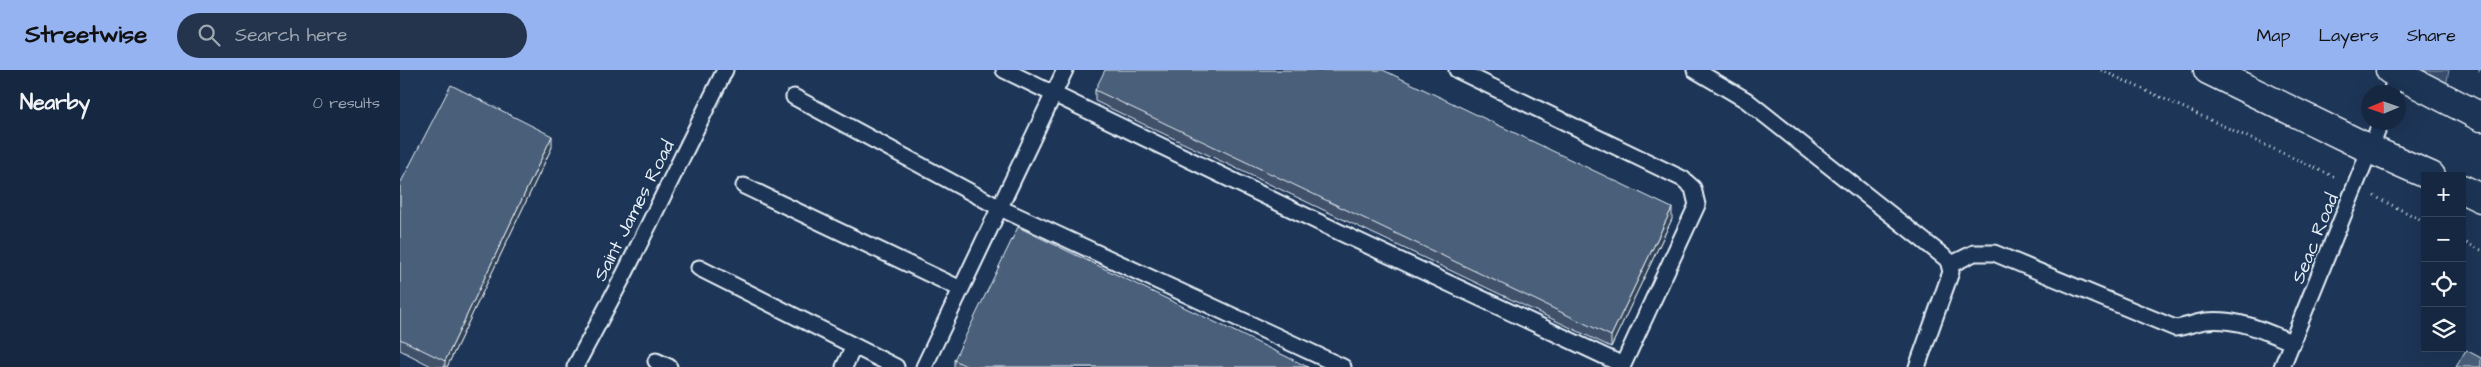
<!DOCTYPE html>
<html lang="en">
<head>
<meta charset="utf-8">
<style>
  :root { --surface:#162841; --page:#23344c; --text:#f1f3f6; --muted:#9ea6b1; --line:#35445a; --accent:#95b2f1 }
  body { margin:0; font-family:"Architects Daughter",sans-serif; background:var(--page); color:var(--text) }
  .controls { position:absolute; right:15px; bottom:15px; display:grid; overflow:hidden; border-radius:0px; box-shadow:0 5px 20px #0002 }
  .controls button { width:45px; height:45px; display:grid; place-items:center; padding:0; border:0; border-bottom:1px solid var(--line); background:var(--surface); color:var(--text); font:25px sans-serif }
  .compass { position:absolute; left:1961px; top:15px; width:45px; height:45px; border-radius:50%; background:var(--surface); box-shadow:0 5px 20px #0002; rotate:268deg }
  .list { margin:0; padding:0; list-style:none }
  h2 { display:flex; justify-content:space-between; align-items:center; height:65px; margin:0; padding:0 20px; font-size:21px }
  h2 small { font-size:16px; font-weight:400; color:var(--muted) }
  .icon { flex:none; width:28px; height:28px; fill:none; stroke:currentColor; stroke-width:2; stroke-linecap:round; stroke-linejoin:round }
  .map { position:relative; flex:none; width:2081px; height:297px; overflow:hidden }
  header { display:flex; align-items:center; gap:30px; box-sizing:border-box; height:70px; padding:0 25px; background:var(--accent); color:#111 }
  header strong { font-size:24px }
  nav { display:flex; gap:28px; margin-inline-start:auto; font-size:18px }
  .search { width:350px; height:45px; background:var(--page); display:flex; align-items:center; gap:12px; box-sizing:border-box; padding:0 18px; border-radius:28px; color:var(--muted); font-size:19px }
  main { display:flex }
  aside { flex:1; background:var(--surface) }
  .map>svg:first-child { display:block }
  .green { fill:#374d6c; stroke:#909fb2 }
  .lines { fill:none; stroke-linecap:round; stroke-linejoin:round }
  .service-casing { stroke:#e8f1f8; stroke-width:19 }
  .primary-casing { stroke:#e8f1f8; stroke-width:31 }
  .path { stroke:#e8f1f8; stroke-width:3; stroke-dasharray:1 4; stroke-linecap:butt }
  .service { stroke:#1d3557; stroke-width:15 }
  .primary { stroke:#1d3557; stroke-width:28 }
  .wall { fill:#3f5169; stroke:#e8f1f8 }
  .shaded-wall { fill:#334255; stroke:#e8f1f8 }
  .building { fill:#495e7a; stroke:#e8f1f8 }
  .labels { text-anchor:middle; stroke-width:4; stroke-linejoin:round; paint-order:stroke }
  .street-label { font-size:19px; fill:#e8f1f8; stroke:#1d3557 }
</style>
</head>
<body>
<header>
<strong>Streetwise</strong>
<div class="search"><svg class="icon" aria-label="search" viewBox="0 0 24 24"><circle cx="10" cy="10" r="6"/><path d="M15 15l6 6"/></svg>Search here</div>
<nav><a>Map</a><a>Layers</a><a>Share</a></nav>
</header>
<main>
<aside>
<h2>Nearby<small>0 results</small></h2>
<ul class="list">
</ul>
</aside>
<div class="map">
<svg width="2081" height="297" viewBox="0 0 2081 297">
  <rect width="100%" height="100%" fill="#1d3557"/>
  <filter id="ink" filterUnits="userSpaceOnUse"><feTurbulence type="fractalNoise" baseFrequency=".02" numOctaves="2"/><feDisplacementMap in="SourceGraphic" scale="10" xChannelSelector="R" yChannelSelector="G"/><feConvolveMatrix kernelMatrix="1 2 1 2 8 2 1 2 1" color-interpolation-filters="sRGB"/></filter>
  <g filter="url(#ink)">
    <!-- green -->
    <path class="green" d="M2002,0H2049L2046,16Z"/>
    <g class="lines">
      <defs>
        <path id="service" d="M604,0L937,161L1223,295
          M1057,0L1283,109L1293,118L1297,135L1222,297
          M1295,0L1346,30L1548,190L1551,202L1517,297
          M1991,22L1997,3
          M394,27L600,138L943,297
          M344,116L561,219
          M1550,195L1574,183H1594L1775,258C1786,257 1796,252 1806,251C1838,248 1865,261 1893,273
          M299,198L496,297
          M256,291L269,297
          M175,297L225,203L325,0
          M444,297L454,276
          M524,297L665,0
          M1882,297L1981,52"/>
        <path id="primary" d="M1808,0L1972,80L2031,106
          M1990,0L2081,47
          M2062,119L2081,128"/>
      </defs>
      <!-- service casing -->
      <use href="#service" class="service-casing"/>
      <!-- primary casing -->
      <use href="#primary" class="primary-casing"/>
      <!-- path -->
      <path class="path" d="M1701,0L1935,107
        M2079,0L2081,1
        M1974,126L2025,152
        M2062,171L2081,180"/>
      <!-- service -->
      <use href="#service" class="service"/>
      <!-- primary -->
      <use href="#primary" class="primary"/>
    </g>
    <!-- wall -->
    <path class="wall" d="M695,20L1272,149L1211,277L695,31Z
      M152,77L47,297H33L0,280V114Z
      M554,290L908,297H554Z"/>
    <!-- shaded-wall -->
    <path class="shaded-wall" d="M152,66V77L47,297H45V291Z
      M1272,138V149L1211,277V266Z"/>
    <!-- building -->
    <path class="building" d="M705,0H983L1272,138L1211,266L695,20Z
      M51,15L152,66L45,291L0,269V114Z
      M618,157L908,297H568L554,290Z
      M2066,280L2081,288V297H2056Z"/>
  </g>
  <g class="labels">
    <!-- street labels -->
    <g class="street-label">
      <text transform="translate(233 140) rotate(-63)" y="7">Saint James Road</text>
      <text transform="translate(1914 168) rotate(-68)" y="7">Seac Road</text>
    </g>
  </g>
</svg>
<div class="controls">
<button>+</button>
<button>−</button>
<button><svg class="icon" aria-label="locate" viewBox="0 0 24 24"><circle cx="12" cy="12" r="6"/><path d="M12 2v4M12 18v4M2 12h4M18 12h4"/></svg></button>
<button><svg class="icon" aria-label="layers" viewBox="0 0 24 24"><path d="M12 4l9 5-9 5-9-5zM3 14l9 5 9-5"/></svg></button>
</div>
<svg class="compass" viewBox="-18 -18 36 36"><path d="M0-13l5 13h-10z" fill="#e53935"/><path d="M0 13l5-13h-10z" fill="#9ea6b1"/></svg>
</div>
</main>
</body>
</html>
